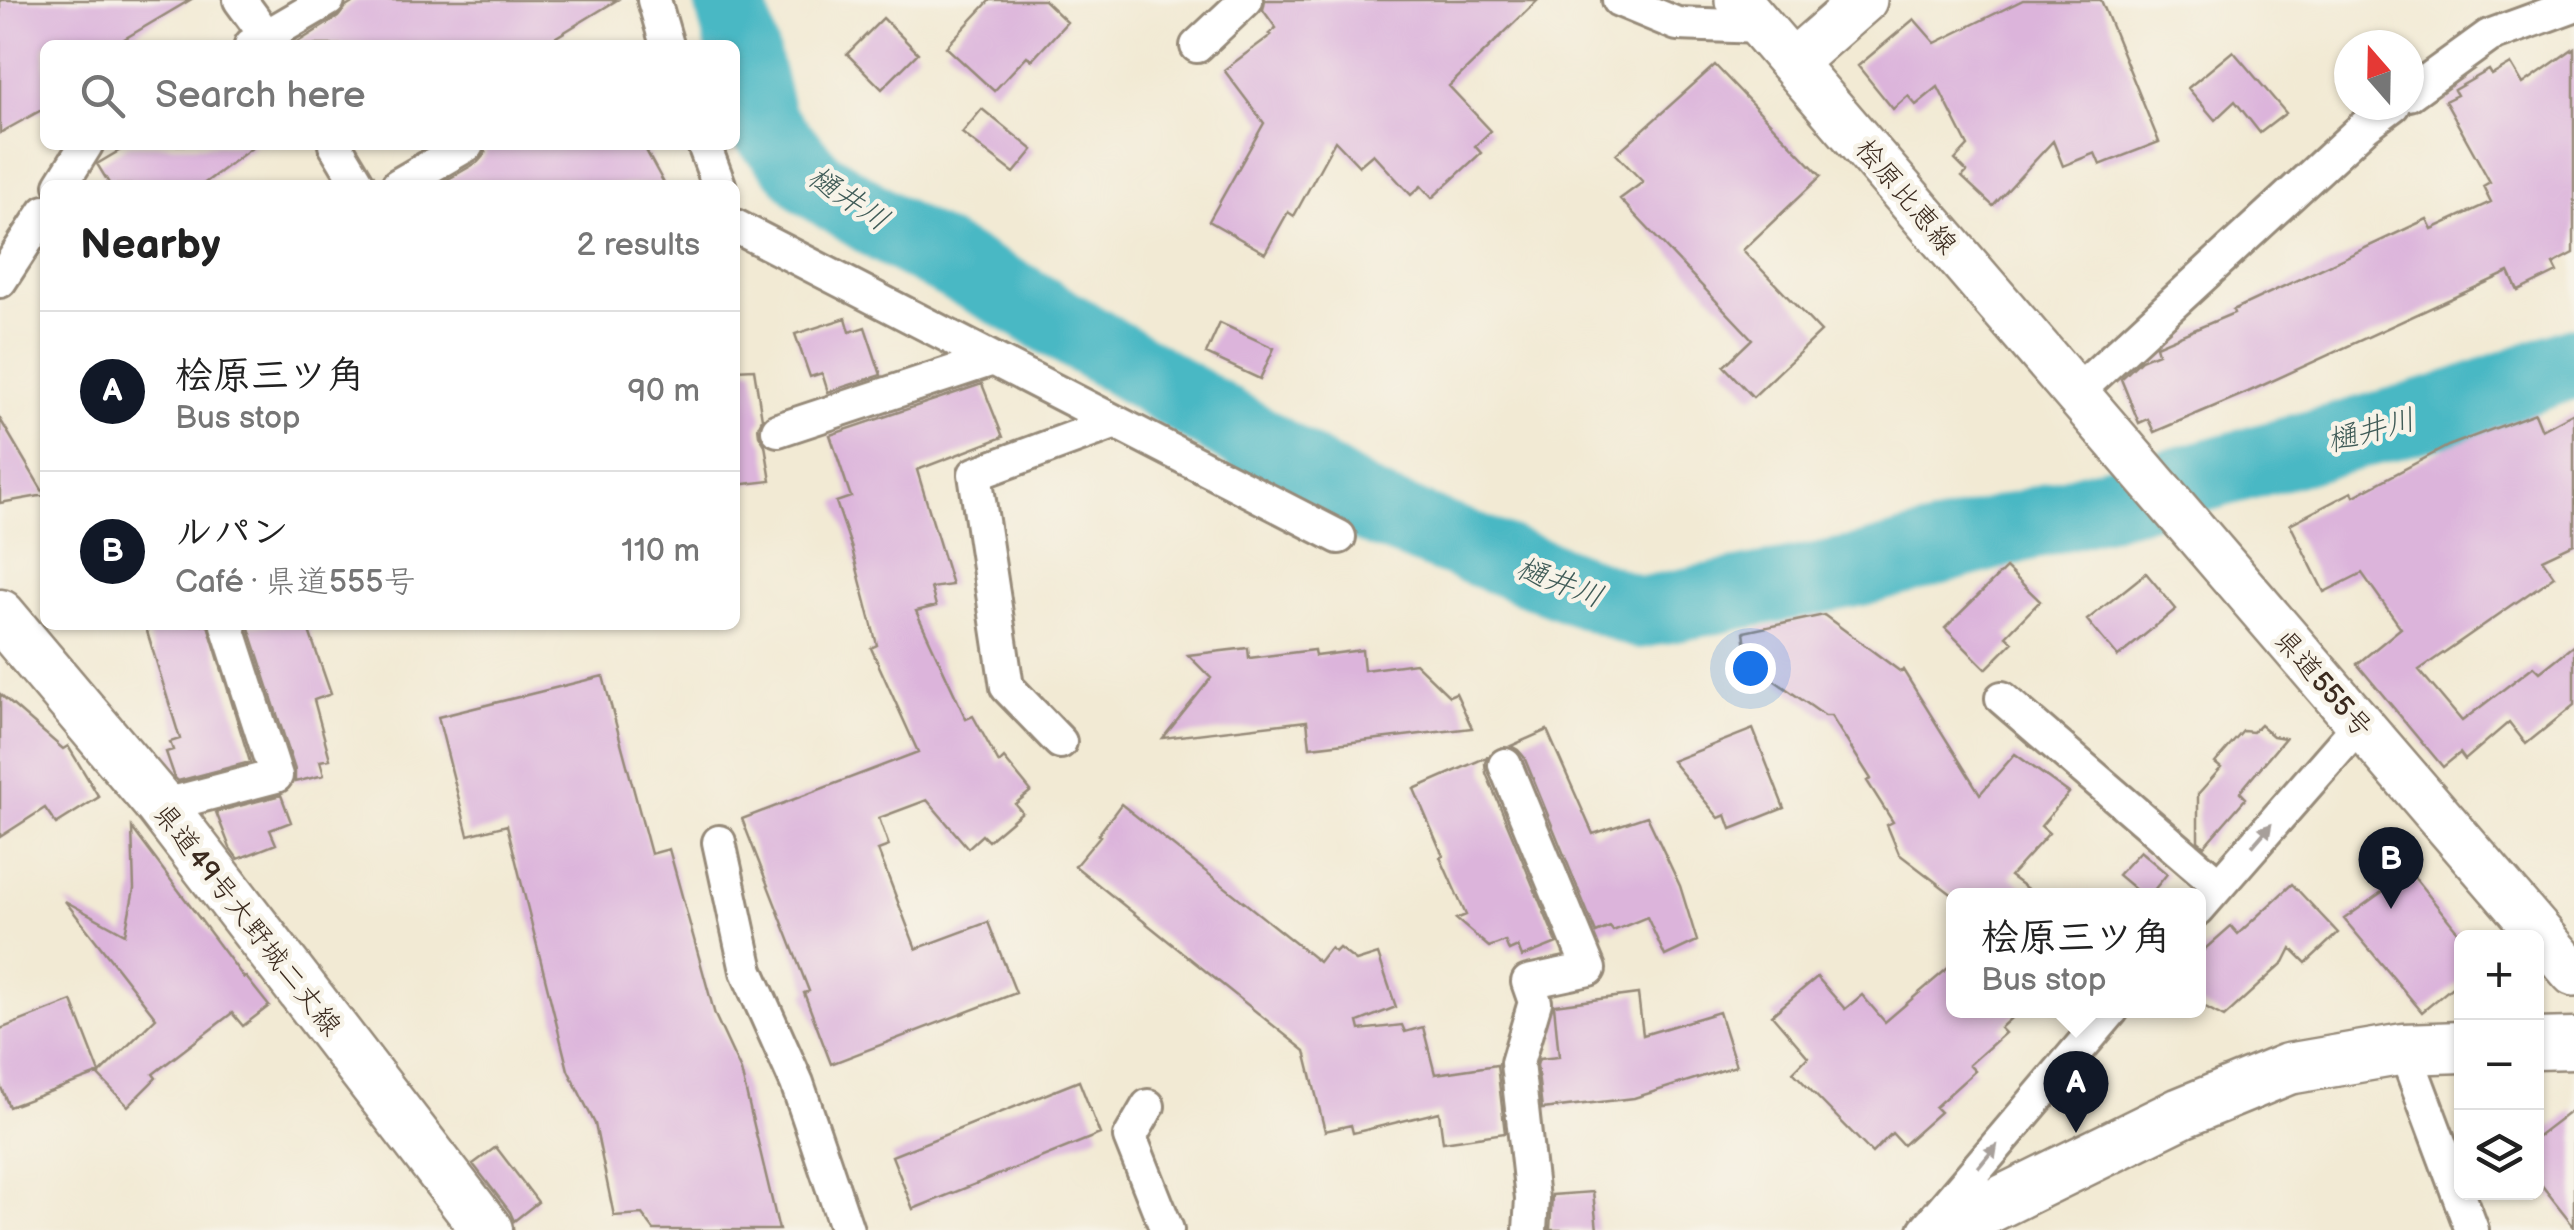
<!DOCTYPE html>
<html lang="en">
<head>
<meta charset="utf-8">
<style>
  :root { --surface:#fff; --page:#f2f2f2; --text:#222; --muted:#767676; --line:#e0e0e0; --accent:#111827 }
  body { margin:0; font-family:"Balsamiq Sans","Klee One",sans-serif; background:var(--page); color:var(--text) }
  .controls { position:absolute; right:30px; bottom:30px; display:grid; overflow:hidden; border-radius:15px; box-shadow:0 2px 8px #0004 }
  .controls button { width:90px; height:90px; display:grid; place-items:center; padding:0; border:0; border-bottom:2px solid var(--line); background:var(--surface); color:var(--text); font:50px sans-serif }
  .compass { position:absolute; left:2334px; top:30px; width:90px; height:90px; border-radius:50%; background:var(--surface); box-shadow:0 2px 8px #0004; rotate:340deg }
  .you { position:absolute; left:1750px; top:668px; width:35px; height:35px; margin:-25px; border:8px solid #fff; border-radius:50%; background:#1a73e8; box-shadow:0 0 0 15px #1a73e833 }
  .badge { display:grid; place-items:center; width:65px; height:65px; border-radius:50%; background:var(--accent); color:#fff; font-size:32px; font-weight:700 }
  .pin { position:absolute; translate:-50% -82px; filter:drop-shadow(0 2px 5px #0008) }
  .pin::after { content:''; position:absolute; top:52px; width:35px; height:30px; background:inherit; clip-path:polygon(0 0,100% 0,50% 100%) }
  .popup { position:absolute; left:1946px; top:888px; width:260px; height:130px; box-sizing:border-box; display:grid; place-content:center; border-radius:15px; background:var(--surface); filter:drop-shadow(0 2px 8px #0005); font-size:32px; white-space:nowrap; color:var(--muted) }
  .popup b { font-size:38px; color:var(--text) }
  .popup::after { content:''; position:absolute; left:50%; top:100%; margin-left:-20px; border:20px solid transparent; border-top-color:var(--surface) }
  .list { margin:0; padding:0; list-style:none }
  h2 { display:flex; justify-content:space-between; align-items:center; height:130px; margin:0; padding:0 40px; font-size:42px }
  h2 small { font-size:32px; font-weight:400; color:var(--muted) }
  .list li { display:grid; grid-template-columns:65px 1fr auto; gap:30px; align-items:center; box-sizing:border-box; height:160px; padding:0 40px; border-top:2px solid var(--line) }
  .list b { display:block; font-size:38px; white-space:nowrap }
  .list p { margin:0; font-size:32px; white-space:nowrap; color:var(--muted) }
  .list em { font-size:32px; font-style:normal; color:var(--muted) }
  .icon { flex:none; width:55px; height:55px; fill:none; stroke:currentColor; stroke-width:2; stroke-linecap:round; stroke-linejoin:round }
  .map { position:relative; flex:none; width:2574px; height:1230px; overflow:hidden }
  .search { position:absolute; background:var(--surface); box-shadow:0 2px 8px #0004; left:40px; top:40px; width:700px; height:110px; display:flex; align-items:center; gap:25px; box-sizing:border-box; padding:0 35px; border-radius:15px; color:var(--muted); font-size:38px }
  .panel { position:absolute; background:var(--surface); box-shadow:0 2px 8px #0004; left:40px; top:180px; width:700px; height:450px; border-radius:15px }
  .map>svg:first-child { display:block }
  .lines { fill:none; stroke-linecap:round; stroke-linejoin:round }
  .river { stroke:#4ab8c4; stroke-width:72 }
  .building { fill:#dcb4db }
  .street-casing { stroke:#968a79; stroke-width:38 }
  .secondary-casing { stroke:#968a79; stroke-width:50 }
  .primary-casing { stroke:#968a79; stroke-width:55 }
  .street { stroke:#fff; stroke-width:32 }
  .secondary { stroke:#fff; stroke-width:45 }
  .primary { stroke:#fff; stroke-width:50 }
  .oneway { fill:#a79f9a }
  .labels { text-anchor:middle; stroke-width:9; stroke-linejoin:round; paint-order:stroke }
  .street-label { font-size:28px; fill:#3b2a1e; stroke:#f7f3e8 }
  .water-label { font-size:30px; font-style:italic; fill:#405c58; stroke:#f7f3e8 }
</style>
</head>
<body>
<div class="map">
<svg width="2574" height="1230" viewBox="0 0 2574 1230">
  <rect width="100%" height="100%" fill="#f7f3e8"/>
  <filter id="ink" filterUnits="userSpaceOnUse"><feTurbulence type="fractalNoise" baseFrequency=".01" numOctaves="2"/><feDisplacementMap in="SourceGraphic" scale="20" xChannelSelector="R" yChannelSelector="G"/><feConvolveMatrix kernelMatrix="1 2 1 2 8 2 1 2 1" color-interpolation-filters="sRGB"/></filter>
  <filter id="wash" filterUnits="userSpaceOnUse"><feTurbulence type="fractalNoise" baseFrequency=".0048" numOctaves="4" result="noise"/><feDisplacementMap in="SourceGraphic" scale="40" xChannelSelector="R" yChannelSelector="G"/><feGaussianBlur stdDeviation="2.25" result="paint"/><feColorMatrix in="noise" values="0 0 0 0 0 0 0 0 0 0 0 0 0 0 0 0 0 1.4 0 .05"/><feComposite in="paint" operator="in"/></filter>
  <g filter="url(#wash)">
    <rect width="100%" height="100%" fill="#f2ead4"/>
    <g class="lines">
      <!-- river -->
      <path class="river" d="M730,0L761,123L814,182L886,228L1017,298L1368,508L1639,613L1867,569L2439,411L2574,362"/>
    </g>
    <g id="blocks">
      <!-- building -->
      <path class="building" d="M0,0H190L114,45H45V108L0,133Z
        M357,0H617L543,45H293L338,17L346,7Z
        M990,0H1044L1067,22L1032,60L1027,56L994,91L946,47Z
        M1265,0H1538L1449,86L1491,131L1475,146L1481,153L1432,198L1421,186L1411,195L1373,154L1359,166L1335,141L1294,216L1288,212L1265,253L1209,221L1264,123L1224,70L1271,35L1269,34L1276,28L1263,10Z
        M2023,0H2101L2159,142L2100,165L2095,153L2063,166L2053,141L1993,206L1962,177L1967,172L1955,160L1968,146L1938,87L1916,105L1908,96L1893,109L1858,66L1914,19L1935,43Z
        M883,18L918,53L882,89L847,54Z
        M2574,48V253L2553,264L2557,272L2518,291L2509,272L2248,392L2154,432L2148,419L2139,423L2121,379L2141,360L2158,353L2156,346L2234,313L2233,310L2427,219L2432,229L2491,202L2483,186L2490,182L2445,101L2457,95L2454,90L2489,70L2492,75L2511,64L2523,84Z
        M2233,51L2286,113L2260,133L2235,101L2215,120L2188,88Z
        M1715,65L1821,176L1743,250L1821,332L1753,397L1724,366L1752,339L1620,199L1643,182L1616,154Z
        M982,109L1033,150L1014,173L962,133Z
        M129,145H256L202,185H110L97,164Z
        M487,145H643L665,185H438L478,162L485,154Z
        M846,318L850,332L865,327L881,375L828,392L822,373L810,377L795,334Z
        M1220,323L1274,348L1260,379L1206,354Z
        M754,369L762,419L758,427L759,435L765,445L771,481L735,485V370Z
        M982,384L1003,437L917,470L952,585L931,588L936,606L916,611L966,719L973,716L999,763L1004,758L1031,791L1015,804L1022,812L988,841L982,835L968,848L927,800L879,818L889,846L878,850L916,949L988,922L1016,993L831,1064L804,993L809,991L742,819L918,752L871,648L877,645L852,549L836,502L851,497L830,435Z
        M2535,413L2542,430L2574,413V544L2542,559L2554,576L2419,670L2462,721L2534,666L2540,672L2574,645V705L2526,744L2509,722L2465,760L2460,753L2443,767L2357,664L2401,628L2362,573L2324,592L2290,524L2352,492L2354,496L2448,446Z
        M0,419L45,495L0,503Z
        M2006,568L2040,601L2006,636L2013,642L1986,669L1945,628Z
        M2146,573L2176,609L2118,657L2087,620Z
        M1824,615L1901,672L1903,670L1980,794L2015,754L2069,793L2041,826L2049,833L2010,876L2037,896H1954L1899,854L1887,825L1893,822L1867,781L1871,779L1831,716H1825L1748,662L1744,632Z
        M145,625H208L250,762L178,781L175,778L166,752L173,750L170,742L180,739Z
        M248,625H307L331,694L314,700L330,759L320,761L324,775L295,782V770Z
        M1248,648L1249,658L1314,650L1315,656L1362,650L1364,670L1415,663L1449,696L1456,693L1472,728L1310,747L1307,721L1163,738L1211,678L1188,655Z
        M603,676L651,854L669,849L715,1015L741,1071L779,1230H654L642,1214L614,1216L595,1124L568,1070L507,825L468,835L438,717Z
        M0,694L63,749L68,746L99,797L56,824L45,808L0,837Z
        M2260,725L2273,736L2285,738L2240,792L2246,798L2204,846L2198,841V794L2221,768L2215,763L2243,731L2253,732Z
        M1753,729L1784,808L1731,829L1726,815L1719,818L1672,761Z
        M1547,730L1593,834L1647,816L1680,886L1697,941L1665,956L1647,917L1613,931L1610,927L1596,933L1524,757L1518,750L1511,746Z
        M1487,757L1485,763L1486,773L1557,943L1522,957L1518,947L1509,951L1505,941L1489,947L1456,919L1466,915L1440,857L1443,856L1414,789Z
        M281,795L291,822L270,830L276,844L238,859L230,848L216,812Z
        M1121,804L1319,962L1330,948L1335,952L1339,948L1356,961L1378,954L1396,1007L1358,1022L1360,1030L1402,1025L1405,1032L1423,1027L1435,1074L1497,1065L1505,1133L1443,1142L1439,1112L1353,1133L1351,1125L1325,1131L1305,1051L1075,866L1100,836L1098,835Z
        M132,828L244,978L246,977L269,1006L243,1026L232,1013L153,1074L156,1078L128,1106L98,1075L156,1018L65,901L125,934L134,889Z
        M2140,851L2167,874L2149,896H2143L2118,875Z
        M2410,872L2462,937V979L2422,1012L2344,919Z
        M2292,884L2338,933L2306,963L2291,948L2284,962L2224,1017L2198,1003V955L2231,926L2238,934Z
        M1954,963V1010H2020L2000,1028L2005,1033L1969,1065L1975,1071L1935,1107L1940,1112L1903,1145L1892,1133L1872,1153L1793,1072L1808,1057L1772,1015L1817,977L1845,1009L1862,995L1885,1022Z
        M1638,994L1643,1035L1719,1012L1736,1066L1634,1098L1542,1109L1537,1065L1539,1059L1559,1057L1554,1005Z
        M72,1001L100,1073L9,1107L0,1085V1029Z
        M1079,1081L1100,1134L913,1209L892,1156Z
        M2574,1109V1226L2536,1178V1138Z
        M496,1147L538,1202L514,1221L510,1212L473,1164Z
        M1593,1192L1597,1230H1550L1552,1195Z"/>
    </g>
  </g>
  <g filter="url(#ink)">
    <use href="#blocks" fill-opacity="0" stroke="#968a79" stroke-width="2.5"/>
    <g class="lines">
      <defs>
        <path id="street" d="M240,0L273,45
          M654,0L667,45
          M1619,0L1677,24L1762,27
          M251,45L328,0
          M1197,46L1246,0
          M2409,94L2489,36L2574,5
          M335,145L359,185
          M704,145L719,185
          M61,185L86,145
          M398,185L467,145
          M735,226L1339,537
          M0,281L45,212
          M2075,394L2365,126L2393,105
          M778,430L993,359
          M2002,698L2219,885
          M1060,742L1007,687L975,474L1116,422
          M1505,765L1589,969L1528,982L1535,1002L1517,1063L1532,1199L1530,1230
          M161,806L276,776L227,625
          M719,842L747,971L797,1083L847,1230
          M2198,909L2360,724
          M2404,1049L2472,1230
          M1148,1106L1130,1137L1167,1230
          M1925,1230L2112,1010"/>
        <path id="secondary" d="M1738,0L2574,973
          M1793,62L1864,0"/>
        <path id="primary" d="M0,615L161,806L487,1230
          M2536,1044L2574,1043
          M1943,1230L2181,1113L2288,1069L2404,1049L2462,1047"/>
      </defs>
      <!-- street casing -->
      <use href="#street" class="street-casing"/>
      <!-- secondary casing -->
      <use href="#secondary" class="secondary-casing"/>
      <!-- primary casing -->
      <use href="#primary" class="primary-casing"/>
      <!-- street -->
      <use href="#street" class="street"/>
      <!-- secondary -->
      <use href="#secondary" class="secondary"/>
      <!-- primary -->
      <use href="#primary" class="primary"/>
    </g>
    <!-- one-way arrows -->
    <defs><path id="oneway-solid" d="M-6-.8H1V-3.2L6.5 0L1 3.2V.8H-6Z" transform="scale(2.5)"/></defs>
    <g class="oneway">
      <use href="#oneway-solid" transform="translate(2262 835) rotate(-49)"/>
      <use href="#oneway-solid" transform="translate(1988 1156) rotate(-50)"/>
    </g>
  </g>
  <g class="labels">
    <!-- street labels -->
    <g class="street-label">
      <text transform="translate(1907 196) rotate(50)" y="10">桧原比恵線</text>
      <text transform="translate(2324 683) rotate(49)" y="10">県道555号</text>
      <text transform="translate(248 919) rotate(52)" y="10">県道49号大野城二丈線</text>
    </g>
    <!-- water labels -->
    <g class="water-label">
      <text transform="translate(849 198) rotate(34)" y="10">樋井川</text>
      <text transform="translate(2371 430) rotate(-15)" y="10">樋井川</text>
      <text transform="translate(1560 582) rotate(21)" y="10">樋井川</text>
    </g>
  </g>
</svg>
<div class="controls">
<button>+</button>
<button>−</button>
<button><svg class="icon" aria-label="layers" viewBox="0 0 24 24"><path d="M12 4l9 5-9 5-9-5zM3 14l9 5 9-5"/></svg></button>
</div>
<svg class="compass" viewBox="-18 -18 36 36"><path d="M0-13l5 13h-10z" fill="#e53935"/><path d="M0 13l5-13h-10z" fill="#767676"/></svg>
<div class="you"></div>
<div class="pin badge" style="left:2076px;top:1133px">A</div>
<div class="popup"><b>桧原三ツ角</b>Bus stop</div>
<div class="pin badge" style="left:2391px;top:909px">B</div>
<div class="search"><svg class="icon" aria-label="search" viewBox="0 0 24 24"><circle cx="10" cy="10" r="6"/><path d="M15 15l6 6"/></svg>Search here</div>
<section class="panel">
<h2>Nearby<small>2 results</small></h2>
<ul class="list">
<li><span class="badge">A</span><div><b>桧原三ツ角</b><p>Bus stop</p></div><em>90 m</em></li>
<li><span class="badge">B</span><div><b>ルパン</b><p>Café · 県道555号</p></div><em>110 m</em></li>
</ul>
</section>
</div>
</body>
</html>
